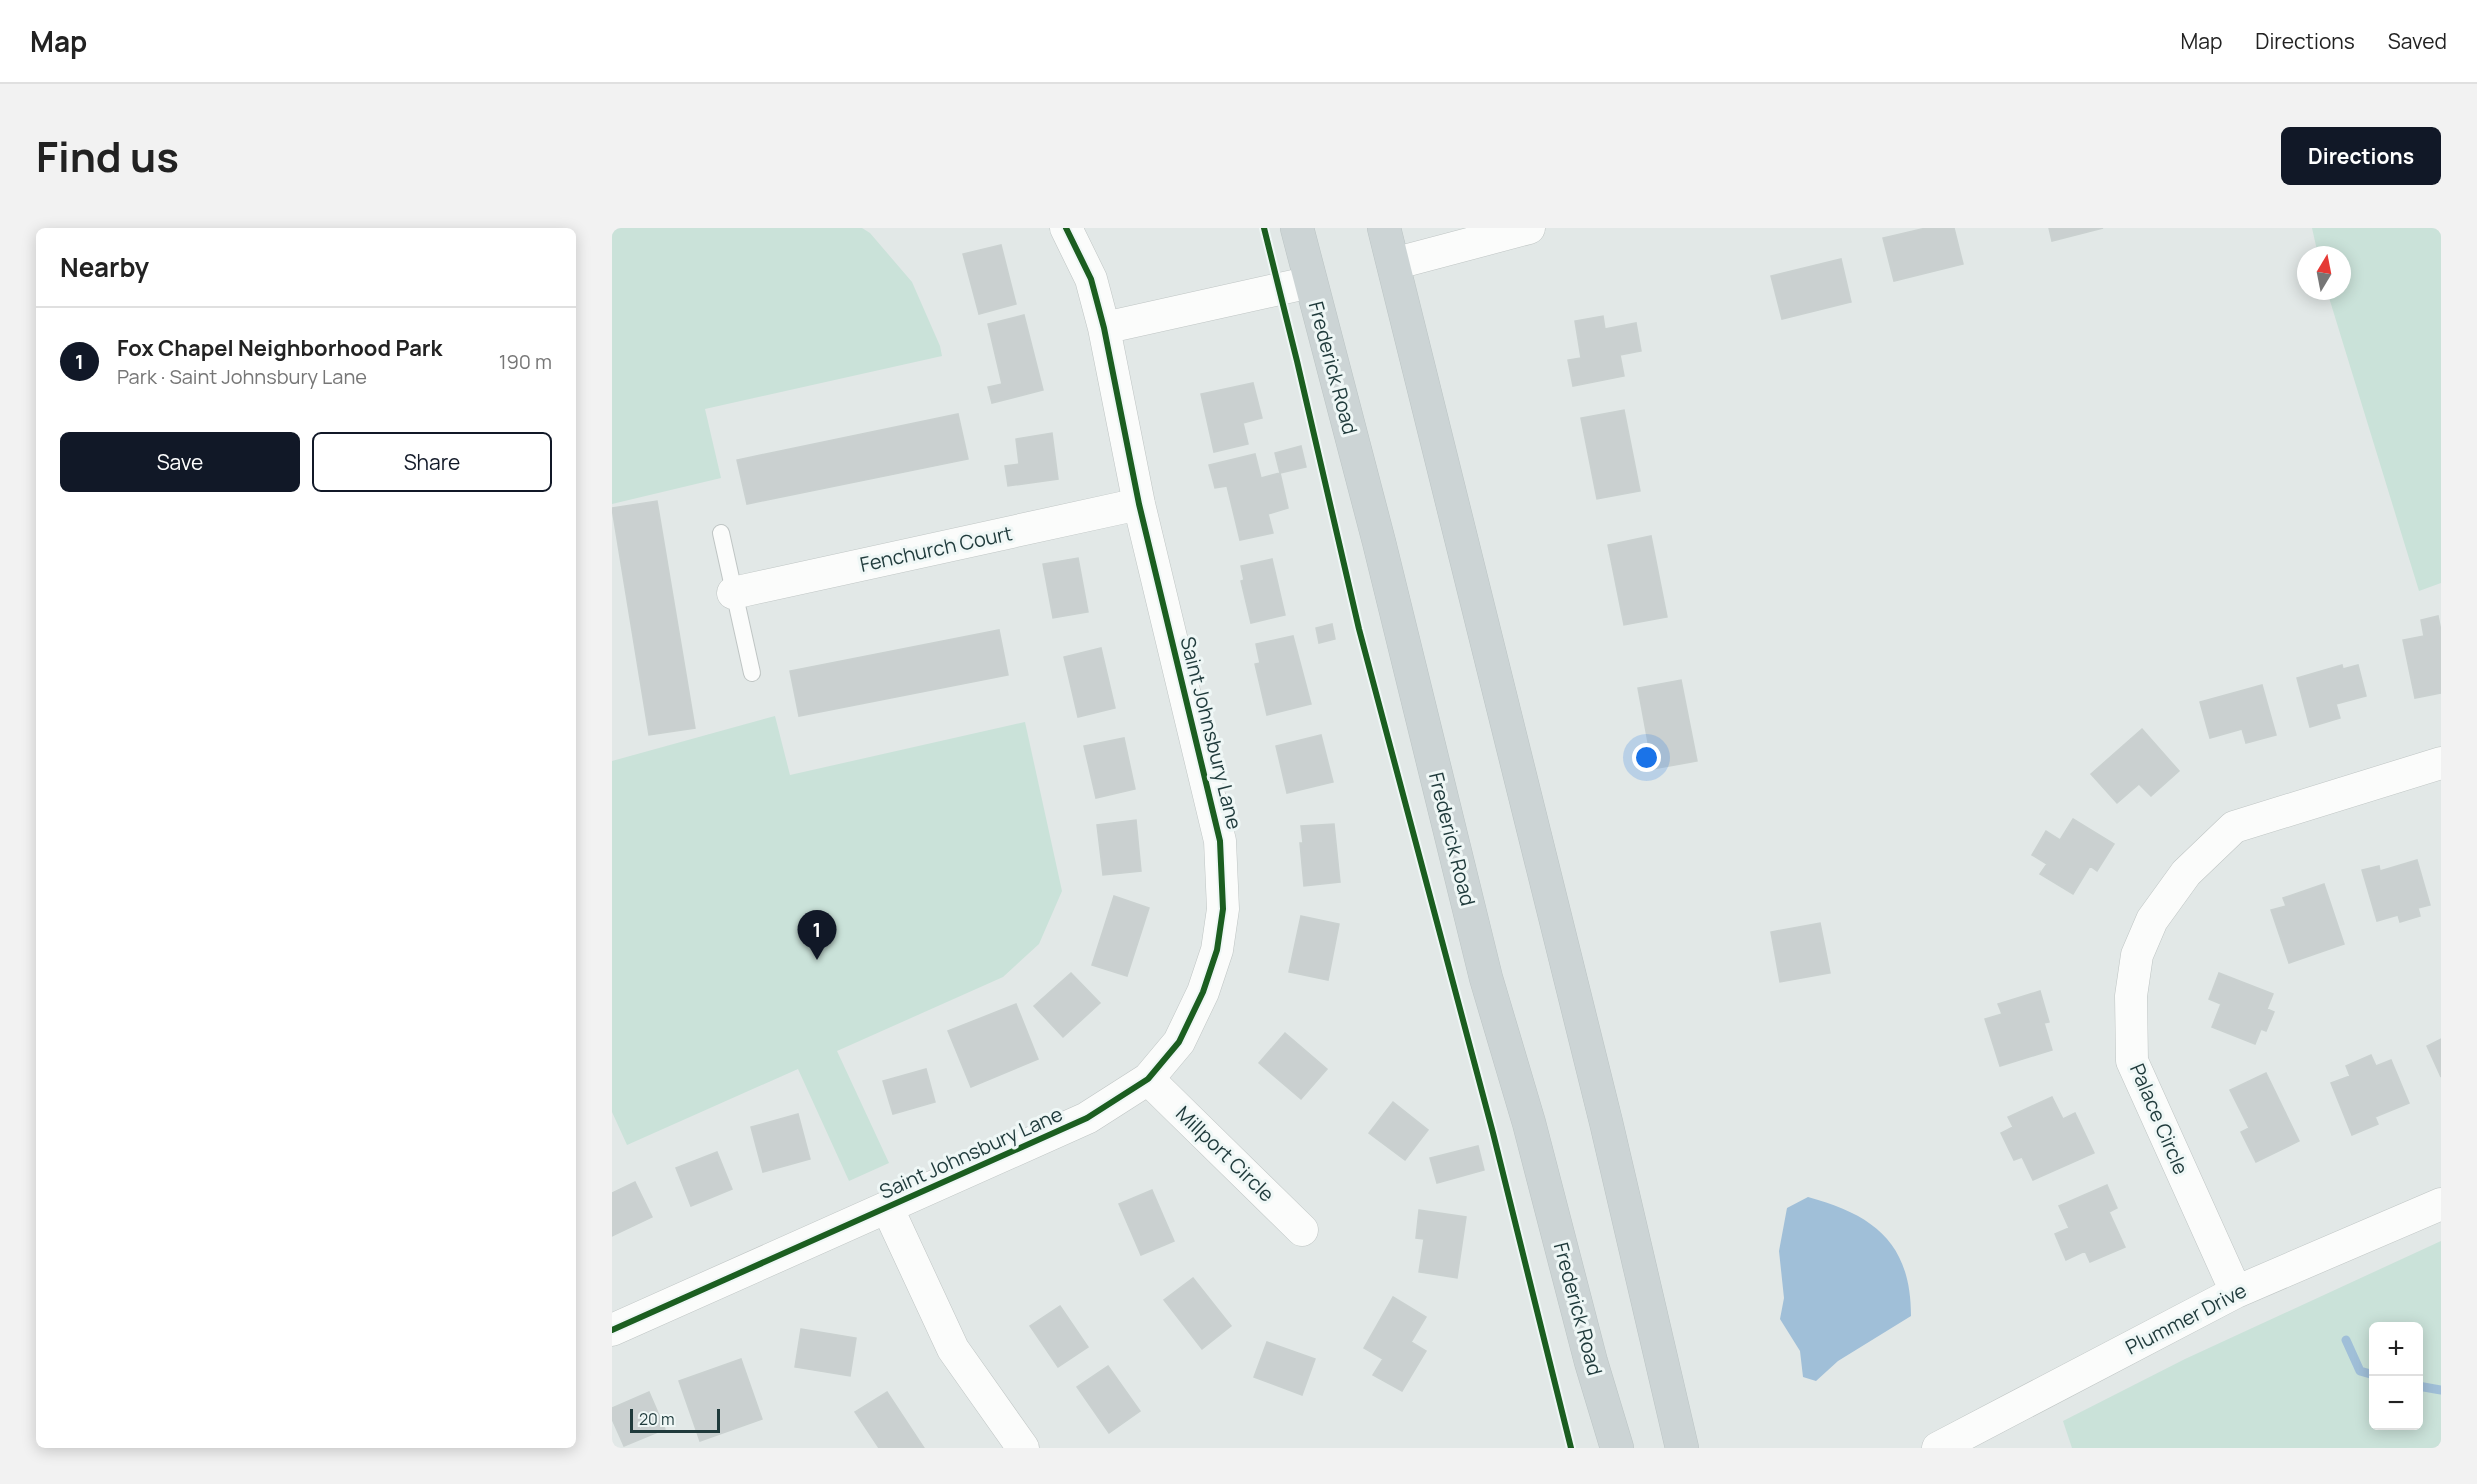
<!DOCTYPE html>
<html lang="en">
<head>
<meta charset="utf-8">
<style>
  :root { --surface:#fff; --page:#f2f2f2; --text:#222; --muted:#767676; --line:#e0e0e0; --accent:#111827 }
  body { margin:0; font-family:Manrope,sans-serif; background:var(--page); color:var(--text) }
  .controls { position:absolute; right:18px; bottom:18px; display:grid; overflow:hidden; border-radius:9px; box-shadow:0 3px 15px #0003 }
  .controls button { width:54px; height:54px; display:grid; place-items:center; padding:0; border:0; border-bottom:2px solid var(--line); background:var(--surface); color:var(--text); font:30px sans-serif }
  .compass { position:absolute; left:1685px; top:18px; width:54px; height:54px; border-radius:50%; background:var(--surface); box-shadow:0 3px 15px #0003; rotate:10deg }
  .scale { position:absolute; left:18px; bottom:15px; width:90px; box-sizing:border-box; padding-left:6px; border:3px solid #1f3a3b; border-top:0; font-size:16px; line-height:21px; white-space:nowrap; color:#1f3a3b; -webkit-text-stroke:4px #eff7f6; paint-order:stroke }
  .you { position:absolute; left:1035px; top:530px; width:21px; height:21px; margin:-15px; border:4px solid #fff; border-radius:50%; background:#1a73e8; box-shadow:0 0 0 9px #1a73e833 }
  .badge { display:grid; place-items:center; width:39px; height:39px; border-radius:50%; background:var(--accent); color:#fff; font-size:20px; font-weight:700 }
  .pin { position:absolute; translate:-50% -50px; filter:drop-shadow(0 2px 3px #0008) }
  .pin::after { content:''; position:absolute; top:32px; width:21px; height:18px; background:inherit; clip-path:polygon(0 0,100% 0,50% 100%) }
  .list { margin:0; padding:0; list-style:none }
  h2 { display:flex; justify-content:space-between; align-items:center; height:78px; margin:0; padding:0 24px; font-size:26px }
  h2 small { font-size:20px; font-weight:400; color:var(--muted) }
  .list li { display:grid; grid-template-columns:39px 1fr auto; gap:18px; align-items:center; box-sizing:border-box; height:108px; padding:0 24px; border-top:2px solid var(--line) }
  .list b { display:block; font-size:22px; white-space:nowrap }
  .list p { margin:0; font-size:20px; white-space:nowrap; color:var(--muted) }
  .list em { font-size:20px; font-style:normal; color:var(--muted) }
  .actions { display:flex; gap:12px; padding:18px 24px }
  .actions a { flex:1; padding:14px 0; border:2px solid var(--accent); border-radius:9px; text-align:center; font-size:21px; color:var(--accent) }
  .actions .main { background:var(--accent); color:#fff }
  .map { position:relative; flex:none; width:1829px; height:1220px; overflow:hidden; border-radius:9px }
  header { display:flex; align-items:center; gap:36px; box-sizing:border-box; height:84px; padding:0 30px; background:var(--surface); border-bottom:2px solid var(--line) }
  header strong { font-size:28px }
  nav { display:flex; gap:33px; margin-inline-start:auto; font-size:21px }
  .intro { display:flex; align-items:center; justify-content:space-between; box-sizing:border-box; height:144px; padding:0 36px }
  h1 { margin:0; font-size:42px }
  .button { padding:15px 27px; border-radius:9px; background:var(--accent); color:#fff; font-size:21px; font-weight:700 }
  main { display:flex; gap:36px; padding:0 36px }
  aside { flex:1; background:var(--surface); border-radius:9px; box-shadow:0 3px 15px #0003 }
  .map>svg:first-child { display:block }
  .green { fill:#cae2d9; fill-rule:evenodd }
  .water { fill:#a0bfd8 }
  .lines { fill:none; stroke-linecap:round; stroke-linejoin:round }
  .stream { stroke:#a0bfd8; stroke-width:9 }
  .building { fill:#cad0d0; stroke:#cad1d0; stroke-width:1.5 }
  .lane-casing { stroke:#bfc5c4; stroke-width:18 }
  .street-casing { stroke:#bfc5c4; stroke-width:33 }
  .primary-casing { stroke:#bbc4c4; stroke-width:34 }
  .lane { stroke:#fbfcfb; stroke-width:16 }
  .street { stroke:#fbfcfb; stroke-width:32 }
  .primary { stroke:#ccd4d5; stroke-width:33 }
  .cycleway-casing { stroke:#eff7f6; stroke-width:10 }
  .cycleway { stroke:#1b5e20; stroke-width:6 }
  .labels { text-anchor:middle; stroke-width:6; stroke-linejoin:round; paint-order:stroke }
  .street-label { font-size:20px; fill:#1f3a3b; stroke:#eff7f6 }
</style>
</head>
<body>
<header>
<strong>Map</strong>
<nav><a>Map</a><a>Directions</a><a>Saved</a></nav>
</header>
<div class="intro"><h1>Find us</h1><a class="button">Directions</a></div>
<main>
<aside>
<h2>Nearby<small></small></h2>
<ul class="list">
<li><span class="badge">1</span><div><b>Fox Chapel Neighborhood Park</b><p>Park · Saint Johnsbury Lane</p></div><em>190 m</em></li>
</ul>
<div class="actions"><a class="main">Save</a><a>Share</a></div>
</aside>
<div class="map">
<svg width="1829" height="1220" viewBox="0 0 1829 1220">
  <rect width="100%" height="100%" fill="#e2e8e7"/>
  <!-- green -->
  <path class="green" d="M0,0H250L258,5L300,54L328,118L330,128L93,181L109,250L0,276Z
    M1700,0H1829V355L1807,363L1715,63H1730V27H1706Z
    M163,488L178,547L413,494L450,663L427,716L391,749L225,823L277,935L237,953L186,841L15,917L0,884V533Z
    M1829,1013V1220H1460L1451,1193L1573,1131ZM1806,1098V1198H1762V1098Z"/>
  <!-- water -->
  <path class="water" d="M1196,969C1262,987 1299,1015 1299,1088L1226,1133L1204,1153L1191,1149L1188,1123L1168,1091L1172,1070L1167,1023L1175,980Z"/>
  <g class="lines">
    <!-- stream -->
    <path class="stream" d="M1734,1112L1748,1143L1762,1147
      M1806,1158L1829,1162"/>
  </g>
  <!-- building -->
  <path class="building" d="M1314,0H1342L1351,36L1282,53L1271,10Z
    M1437,0H1491L1440,13Z
    M389,17L404,76L367,86L351,26Z
    M1229,31L1239,74L1170,91L1159,48Z
    M412,87L431,162L380,175L376,159L390,156L376,96Z
    M991,88L993,101L1024,95L1029,123L1008,127L1012,148L961,158L956,132L969,130L963,93Z
    M641,155L650,190L631,195L636,216L602,224L589,166Z
    M1012,182L1028,263L985,271L969,190Z
    M346,186L356,231L135,276L125,232Z
    M440,205L446,251L396,258L393,238L407,236L404,211Z
    M689,218L694,239L668,245L663,225Z
    M643,226L649,250L668,245L676,280L656,286L661,305L628,312L615,258L603,260L597,237Z
    M45,273L83,500L37,507L0,280Z
    M1039,308L1055,389L1012,397L996,317Z
    M466,330L476,384L441,390L431,336Z
    M660,331L673,387L639,395L629,353L632,352L629,338Z
    M1826,388L1829,403V465L1803,470L1791,412L1812,408L1809,392Z
    M720,396L723,411L707,415L704,400Z
    M387,402L396,447L187,488L178,443Z
    M681,408L699,476L655,487L643,436L648,435L644,416Z
    M489,420L503,480L466,489L452,429Z
    M1730,437L1731,441L1746,437L1754,468L1724,476L1728,490L1698,499L1685,450Z
    M1069,452L1085,533L1041,541L1026,460Z
    M1650,457L1664,507L1634,515L1630,501L1598,510L1588,474Z
    M1530,501L1567,543L1539,568L1527,556L1505,575L1479,546Z
    M709,507L721,554L675,565L664,518Z
    M512,510L523,561L484,570L472,518Z
    M1461,591L1502,616L1485,643L1478,638L1461,666L1428,646L1435,636L1420,627L1434,603L1448,612Z
    M524,592L529,643L491,647L485,597Z
    M722,596L728,654L692,658L688,615H691L689,598Z
    M1805,632L1818,677L1806,680L1808,688L1788,694L1786,687L1765,693L1750,642L1767,638L1768,643Z
    M1712,656L1732,716L1677,735L1659,682L1674,678L1671,670Z
    M502,668L537,680L515,748L480,737Z
    M689,688L727,696L716,752L677,744Z
    M1208,695L1218,745L1168,754L1159,704Z
    M459,745L488,775L451,809L422,778Z
    M1607,745L1661,766L1655,781L1662,784L1654,803L1649,801L1643,816L1600,799L1609,776L1597,771Z
    M1428,763L1437,794L1432,795L1440,822L1388,838L1373,791L1390,786L1386,776Z
    M404,776L426,831L359,859L336,803Z
    M673,805L715,841L689,871L647,835Z
    M1829,811V849L1815,818Z
    M1759,827L1764,838L1779,832L1797,875L1763,889L1766,896L1740,907L1719,855L1738,848L1734,838Z
    M314,841L323,874L281,886L271,853Z
    M1654,845L1687,913L1644,934L1629,904L1637,900L1618,862Z
    M1440,869L1451,891L1463,885L1482,925L1421,952L1410,929L1402,932L1389,905L1401,899L1396,889Z
    M781,874L816,902L793,932L757,905Z
    M186,886L198,931L151,944L139,899Z
    M866,918L872,942L825,955L818,930Z
    M105,924L120,961L79,978L64,940Z
    M23,954L40,989L0,1008V965Z
    M1495,957L1505,980L1497,984L1513,1019L1478,1034L1473,1023L1454,1032L1443,1006L1457,1000L1447,978Z
    M540,962L562,1013L529,1027L507,976Z
    M807,982L854,989L845,1050L807,1044L812,1011L804,1010Z
    M581,1050L619,1098L590,1121L552,1072Z
    M781,1069L814,1089L799,1114L814,1123L790,1163L761,1147L771,1131L752,1120Z
    M448,1078L476,1119L446,1139L418,1098Z
    M189,1101L244,1110L238,1148L183,1139Z
    M655,1114L703,1131L690,1167L642,1149Z
    M129,1131L150,1191L88,1213L67,1153Z
    M496,1138L528,1183L497,1205L465,1159Z
    M37,1164L53,1201L12,1218L0,1191V1180Z
    M275,1164L312,1220H267L243,1184Z"/>
  <g class="lines">
    <defs>
      <path id="lane" d="M109,305L140,445"/>
      <path id="street" d="M781,36L917,0
        M492,100L699,54
        M121,365L527,276
        M536,851L690,1002
        M276,981L341,1121L411,1220
        M1624,1064L1520,833L1519,768L1525,727L1540,692L1574,645L1622,599L1829,535
        M0,1102L475,890L536,851L567,814L591,764L605,722L611,681L608,613L527,276L492,100L479,51L454,0
        M1326,1220L1624,1064L1829,976"/>
      <path id="primary" d="M685,0L767,314L874,750L917,895L979,1134L1005,1220
        M772,0L994,894L1070,1220"/>
    </defs>
    <!-- lane casing -->
    <use href="#lane" class="lane-casing"/>
    <!-- street casing -->
    <use href="#street" class="street-casing"/>
    <!-- primary casing -->
    <use href="#primary" class="primary-casing"/>
    <!-- lane -->
    <use href="#lane" class="lane"/>
    <!-- street -->
    <use href="#street" class="street"/>
    <!-- primary -->
    <use href="#primary" class="primary"/>
    <defs>
      <path id="cycleway" d="M652,0L685,133L747,401L881,905L959,1220
        M0,1102L475,890L536,851L567,814L591,764L605,722L611,681L608,613L527,276L492,100L479,51L454,0"/>
    </defs>
    <!-- cycleway casing -->
    <use href="#cycleway" class="cycleway-casing"/>
    <!-- cycleway -->
    <use href="#cycleway" class="cycleway"/>
  </g>
  <g class="labels">
    <!-- street labels -->
    <g class="street-label">
      <text transform="translate(721 140) rotate(75)" y="7">Frederick Road</text>
      <text transform="translate(324 321) rotate(-12)" y="7">Fenchurch Court</text>
      <text transform="translate(599 505) rotate(76)" y="7">Saint Johnsbury Lane</text>
      <text transform="translate(840 611) rotate(76)" y="7">Frederick Road</text>
      <text transform="translate(1547 891) rotate(67)" y="7">Palace Circle</text>
      <text transform="translate(359 925) rotate(-24)" y="7">Saint Johnsbury Lane</text>
      <text transform="translate(613 926) rotate(44)" y="7">Millport Circle</text>
      <text transform="translate(966 1081) rotate(75)" y="7">Frederick Road</text>
      <text transform="translate(1574 1091) rotate(-27)" y="7">Plummer Drive</text>
    </g>
  </g>
</svg>
<div class="controls">
<button>+</button>
<button>−</button>
</div>
<svg class="compass" viewBox="-18 -18 36 36"><path d="M0-13l5 13h-10z" fill="#e53935"/><path d="M0 13l5-13h-10z" fill="#767676"/></svg>
<div class="scale">20 m</div>
<div class="you"></div>
<div class="pin badge" style="left:205px;top:732px">1</div>
</div>
</main>
</body>
</html>
